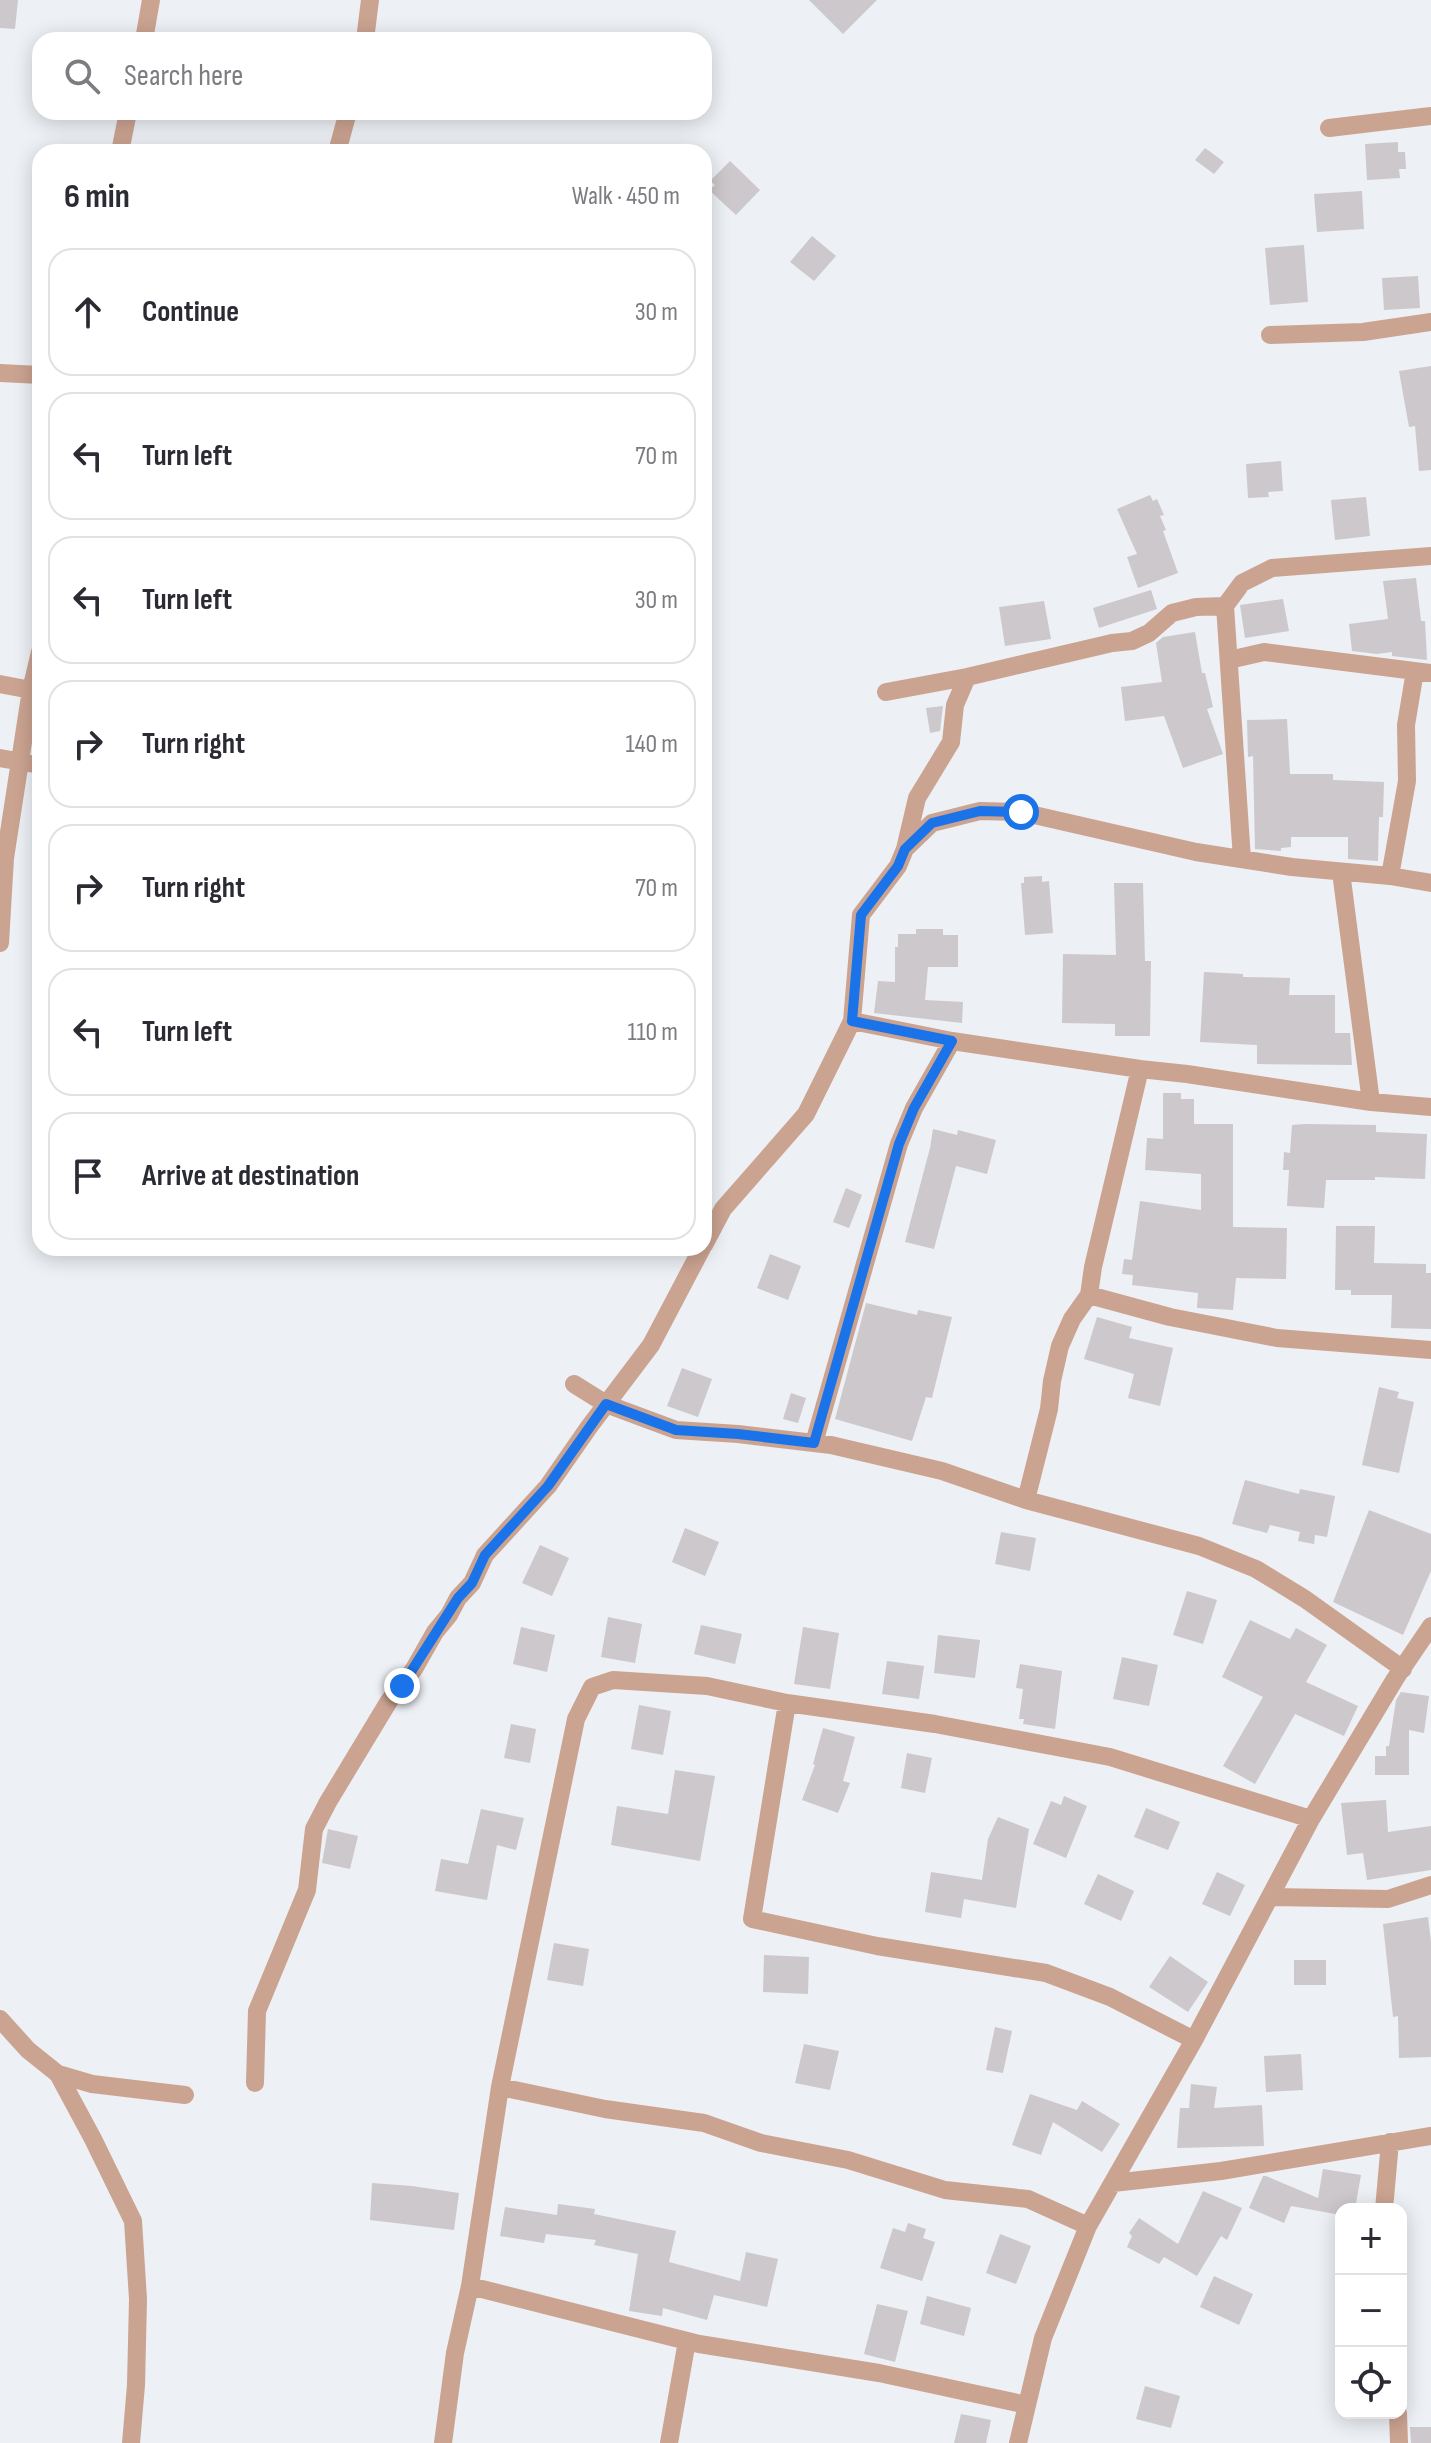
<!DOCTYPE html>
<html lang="en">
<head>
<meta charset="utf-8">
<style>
  :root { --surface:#fff; --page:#f2f2f3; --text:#2b2b33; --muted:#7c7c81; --line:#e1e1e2 }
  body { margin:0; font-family:"Sofia Sans Condensed",sans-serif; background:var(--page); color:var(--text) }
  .controls { position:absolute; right:24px; bottom:24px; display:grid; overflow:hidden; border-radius:16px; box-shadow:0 4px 20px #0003 }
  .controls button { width:72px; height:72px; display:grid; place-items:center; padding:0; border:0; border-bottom:2px solid var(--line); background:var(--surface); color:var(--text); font:40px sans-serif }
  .stop { position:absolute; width:24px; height:24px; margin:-18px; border:6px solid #1a73e8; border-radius:50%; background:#fff }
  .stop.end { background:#1a73e8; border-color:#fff; box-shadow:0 2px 8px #0008 }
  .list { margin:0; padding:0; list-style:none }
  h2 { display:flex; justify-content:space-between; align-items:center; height:104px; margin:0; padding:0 32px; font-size:34px }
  h2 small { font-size:26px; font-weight:400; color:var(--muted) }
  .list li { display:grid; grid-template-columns:52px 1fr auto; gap:24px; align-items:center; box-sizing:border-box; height:128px; margin:0 16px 16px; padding:0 16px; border:2px solid var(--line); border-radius:24px }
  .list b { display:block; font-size:30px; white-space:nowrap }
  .list em { font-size:26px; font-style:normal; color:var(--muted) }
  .icon { flex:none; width:44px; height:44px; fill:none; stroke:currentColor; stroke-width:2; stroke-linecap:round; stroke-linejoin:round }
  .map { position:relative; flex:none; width:1431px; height:2443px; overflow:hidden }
  .search { position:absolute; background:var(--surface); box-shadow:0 4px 20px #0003; left:32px; top:32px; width:680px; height:88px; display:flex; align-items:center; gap:20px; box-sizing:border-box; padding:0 28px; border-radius:24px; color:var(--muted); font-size:30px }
  .panel { position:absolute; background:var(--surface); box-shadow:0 4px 20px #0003; left:32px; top:144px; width:680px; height:1112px; border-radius:24px }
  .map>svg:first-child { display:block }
  .building { fill:#cdc8cb }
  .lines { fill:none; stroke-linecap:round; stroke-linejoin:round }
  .street { stroke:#cba391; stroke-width:18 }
  .route { stroke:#1a73e8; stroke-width:10 }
</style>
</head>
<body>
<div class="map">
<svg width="1431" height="2443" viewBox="0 0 1431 2443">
  <rect width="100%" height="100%" fill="#edf0f5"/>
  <!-- building -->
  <path class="building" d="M0,0H18L15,29L0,28Z
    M809,0H877L843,34Z
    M1398,142V152H1405L1406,169H1399L1400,178L1367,180L1365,144Z
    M1205,148L1224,162L1214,174L1195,160Z
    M730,161L760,190L736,215L709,190L715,185L710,181Z
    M1362,191L1364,229L1317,232L1314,194Z
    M812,236L836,256L814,281L790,262Z
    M1304,245L1308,302L1270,305L1265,248Z
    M1418,276L1420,308L1384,310L1382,278Z
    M1431,366V470L1419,471L1415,426L1409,427L1399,371Z
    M1281,461L1283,491L1268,492L1269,497L1248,498L1246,464Z
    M1150,495L1153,501L1157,499L1164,515L1160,516L1166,530L1163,531L1178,573L1138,588L1127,557L1137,554L1117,509Z
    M1366,497L1370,536L1335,540L1331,500Z
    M1416,578L1421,621H1425L1427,660L1392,656V652L1377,654L1352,651L1349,624L1388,619L1383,581Z
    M1151,590L1157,609L1099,628L1093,608Z
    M1283,599L1289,631L1245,638L1240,605Z
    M1044,601L1051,639L1005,646L999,607Z
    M1195,632L1202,673H1205L1213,707L1207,709L1223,754L1183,768L1164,716L1125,721L1121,687L1162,682L1156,643L1163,637Z
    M943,706L940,731L930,733L926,708Z
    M1287,719L1290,774H1333V780L1384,782L1383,817H1379L1378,861L1348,859V837H1291V847L1281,848V851L1255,849L1253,756L1248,757L1247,720Z
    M1042,876V882L1049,881L1053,933L1025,935L1021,883H1024V877Z
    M1114,883H1143L1145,961H1151L1150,1036H1115V1024L1062,1023L1063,954L1116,955Z
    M916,929H943V935H958V967H928L925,1000L963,1002L962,1023L874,1013L878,981L895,982V947H898V934H916Z
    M1204,972L1243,974V977L1290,978L1289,995H1335V1033H1350L1352,1065L1257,1064V1045L1200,1042Z
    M1163,1093H1181V1099H1194V1124H1233V1227L1287,1228L1286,1279L1236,1278L1233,1310L1197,1308L1198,1293L1132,1285L1133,1275L1122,1274L1124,1259L1132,1260L1140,1201L1201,1210V1174L1145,1170L1147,1138L1163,1139Z
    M1305,1124L1376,1125V1132L1427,1134L1425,1179L1375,1177V1180H1326L1324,1208L1287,1206L1289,1170H1283L1284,1152L1290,1153L1292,1125Z
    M933,1129L957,1135L958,1130L996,1140L987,1174L956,1166L934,1249L905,1242L930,1148Z
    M846,1188L862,1195L849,1228L833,1222Z
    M1336,1226H1375L1374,1263L1426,1264V1273H1431V1329L1391,1328L1392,1295H1351V1290H1335Z
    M770,1254L801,1266L788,1300L757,1288Z
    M866,1303L917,1315L918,1310L952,1317L932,1398L926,1397L912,1441L835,1419Z
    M1097,1317L1132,1327L1129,1338L1173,1348L1160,1406L1128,1398L1134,1374L1084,1359Z
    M682,1368L712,1379L698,1417L667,1406Z
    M1379,1387L1399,1392L1397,1398L1414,1402L1399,1473L1362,1465Z
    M791,1393L806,1398L798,1423L783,1419Z
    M1245,1480L1299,1494L1300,1489L1335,1496L1327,1537L1315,1535L1314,1544L1298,1541L1300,1532L1270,1525L1267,1533L1232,1524Z
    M1369,1510L1431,1534V1571L1403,1635L1333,1602Z
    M685,1528L719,1542L705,1576L672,1562Z
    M1001,1532L1036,1538L1030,1571L995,1564Z
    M540,1545L569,1558L552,1596L522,1583Z
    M1187,1591L1217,1600L1203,1644L1173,1635Z
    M608,1617L642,1624L635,1663L601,1657Z
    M1250,1620L1290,1639L1296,1628L1327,1645L1306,1682L1358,1706L1344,1736L1295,1714L1255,1784L1223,1766L1263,1697L1222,1677Z
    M701,1625L742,1634L735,1664L694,1654Z
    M521,1627L555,1635L547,1672L513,1664Z
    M803,1627L839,1633L830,1689L794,1684Z
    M938,1635L980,1640L975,1678L934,1673Z
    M1122,1657L1158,1665L1149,1706L1113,1699Z
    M887,1661L924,1666L919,1699L882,1694Z
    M1020,1664L1062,1671L1055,1729L1023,1724L1024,1719H1019L1023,1689L1016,1688Z
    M1401,1692L1429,1696L1424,1733L1409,1730V1775H1375V1756H1386V1746H1389L1396,1700Z
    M639,1705L671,1711L663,1755L631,1749Z
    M511,1724L536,1729L530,1763L504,1758Z
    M823,1728L855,1737L843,1781L850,1783L838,1813L802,1800L815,1765L813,1764Z
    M907,1753L932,1758L925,1793L901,1788Z
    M675,1770L715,1776L700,1861L611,1845L617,1806L668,1814Z
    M1064,1796L1087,1806L1066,1858L1033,1844L1051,1801L1061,1805Z
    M1386,1800L1388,1832L1431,1826V1870L1367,1880L1363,1853L1347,1855L1341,1803Z
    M1146,1808L1180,1822L1168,1850L1134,1837Z
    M481,1809L524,1818L516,1850L497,1845L487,1900L435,1891L441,1859L468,1864Z
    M998,1817L1029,1829L1016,1908L964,1899L961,1918L925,1912L931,1872L982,1880L988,1839Z
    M328,1829L358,1836L350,1869L322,1863Z
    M1217,1872L1245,1885L1230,1916L1202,1904Z
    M1098,1874L1134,1891L1121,1921L1084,1904Z
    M1428,1917L1431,1942V2057L1399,2058L1398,2016L1393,2017L1383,1924Z
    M554,1943L589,1949L583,1986L547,1980Z
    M764,1955L809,1957L808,1994L763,1992Z
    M1170,1956L1208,1982L1188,2012L1149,1987Z
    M1294,1960H1326V1985H1294Z
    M995,2027L1012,2031L1003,2073L986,2070Z
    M804,2044L839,2051L830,2090L795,2083Z
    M1301,2054L1303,2090L1266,2092L1264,2056Z
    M1191,2084L1217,2087L1214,2108L1262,2105L1264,2146L1177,2148L1180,2108H1189Z
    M1030,2094L1077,2110L1082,2101L1120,2124L1102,2152L1053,2122L1041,2155L1012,2145Z
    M1323,2169L1361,2175L1355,2209H1341V2215L1291,2206L1284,2223L1249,2208L1263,2176H1266L1318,2198Z
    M372,2183L412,2186L459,2193L454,2230L370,2220Z
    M1203,2191L1242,2208L1227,2240L1221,2236L1197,2276L1164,2257L1159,2264L1127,2247L1132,2236L1129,2233L1139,2218L1178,2244Z
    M558,2204L595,2209L594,2214L676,2231L669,2262L740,2281L746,2252L778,2259L767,2307L714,2295L707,2320L663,2308L662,2316L629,2311L638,2254L594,2245L596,2240L546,2234L544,2243L500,2236L505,2207L557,2215Z
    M908,2223L926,2229L923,2238L935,2242L922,2281L880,2268L893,2228L905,2232Z
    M1000,2234L1031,2246L1016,2284L986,2273Z
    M1214,2276L1253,2294L1239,2325L1200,2307Z
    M927,2296L971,2308L964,2336L920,2324Z
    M877,2304L908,2311L895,2362L864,2354Z
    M1145,2386L1180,2396L1171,2428L1136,2419Z
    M961,2414L991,2420L986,2443H954Z
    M1410,2427H1431V2443H1411Z"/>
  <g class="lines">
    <!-- street -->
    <path class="street" d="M144,40L151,0
      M365,40L370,0
      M1329,128L1431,116
      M120,152L128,112
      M337,152L348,112
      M1270,335L1363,332L1431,322
      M0,373L40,375
      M1225,606L1242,859
      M1229,660L1264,652L1431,673
      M0,684L31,690
      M886,692L967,677L1112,643L1132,641L1149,633L1172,613L1196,607L1225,606L1242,583L1272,568L1431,556
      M0,758L40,765
      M905,849L932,823L980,811L1021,812L1196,852L1292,867L1390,876L1431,883
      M1341,872L1371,1102
      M1390,876L1407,781L1406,725L1415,671
      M0,943L5,858L31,690L40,652
      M852,1021L952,1041L1140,1069L1187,1074L1371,1102L1431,1107
      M704,1245L723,1209L806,1114L852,1021L861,915L898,866L905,849L917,798L951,742L955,705L967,677
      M1089,1295L1170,1317L1277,1338L1431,1350
      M574,1384L606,1404L676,1430L738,1434L831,1445L942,1471L1026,1500L1199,1546L1256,1569L1305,1599L1403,1669
      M814,1443L899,1144L914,1108L952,1041
      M1026,1500L1049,1409L1052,1381L1060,1346L1072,1319L1089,1295L1093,1267L1140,1069
      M787,1703L752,1919L877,1946L1046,1973L1110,1997L1194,2040
      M1272,1897L1388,1899L1431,1885
      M0,2019L28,2050L58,2074L93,2139L133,2221L138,2299L136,2385L131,2443
      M58,2074L92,2084L185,2095
      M255,2083L257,2011L307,1890L314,1829L328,1802L389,1701L414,1669L435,1632L449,1615L458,1598L472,1583L485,1555L548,1486L589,1427L651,1345L702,1248
      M500,2087L605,2109L704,2123L761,2143L848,2160L945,2190L1028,2199L1088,2226
      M1113,2183L1221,2171L1431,2136
      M1384,2209L1390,2142
      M470,2286L699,2344L879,2373L1027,2405
      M1398,2413L1399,2443
      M443,2443L455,2353L470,2286L500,2087L576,1719L592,1687L613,1680L707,1686L787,1703L935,1724L1110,1757L1311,1819
      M669,2443L687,2341
      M1018,2443L1043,2338L1088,2226L1194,2040L1311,1819L1395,1679L1431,1626"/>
  </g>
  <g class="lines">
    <!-- route -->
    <path class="route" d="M402,1686L458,1598L472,1583L485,1555L548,1486L606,1404L676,1430L738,1434L814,1443L899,1144L914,1108L952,1041L852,1021L861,915L898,866L905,849L932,823L980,811L1021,812"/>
  </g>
</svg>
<div class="controls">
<button>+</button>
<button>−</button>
<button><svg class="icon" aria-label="locate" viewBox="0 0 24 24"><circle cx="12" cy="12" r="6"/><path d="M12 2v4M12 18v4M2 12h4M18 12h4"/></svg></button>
</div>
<div class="stop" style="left:1021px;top:812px"></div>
<div class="stop end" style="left:402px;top:1686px"></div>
<div class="search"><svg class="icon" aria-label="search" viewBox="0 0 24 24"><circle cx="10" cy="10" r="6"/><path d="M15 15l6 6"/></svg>Search here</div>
<section class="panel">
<h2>6 min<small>Walk · 450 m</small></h2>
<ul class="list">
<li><svg class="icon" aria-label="ahead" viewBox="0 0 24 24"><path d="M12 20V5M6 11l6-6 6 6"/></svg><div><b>Continue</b></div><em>30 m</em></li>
<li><svg class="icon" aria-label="left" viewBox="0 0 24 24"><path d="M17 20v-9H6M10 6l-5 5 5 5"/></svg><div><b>Turn left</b></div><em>70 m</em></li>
<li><svg class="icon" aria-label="left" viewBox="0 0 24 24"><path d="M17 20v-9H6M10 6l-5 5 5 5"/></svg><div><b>Turn left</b></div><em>30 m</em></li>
<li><svg class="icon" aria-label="right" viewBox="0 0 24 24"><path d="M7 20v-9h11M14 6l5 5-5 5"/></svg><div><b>Turn right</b></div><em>140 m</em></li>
<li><svg class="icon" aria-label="right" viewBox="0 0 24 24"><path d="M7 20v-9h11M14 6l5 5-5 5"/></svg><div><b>Turn right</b></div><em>70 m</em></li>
<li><svg class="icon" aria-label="left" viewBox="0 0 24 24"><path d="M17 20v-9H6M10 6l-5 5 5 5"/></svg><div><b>Turn left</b></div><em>110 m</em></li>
<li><svg class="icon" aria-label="arrive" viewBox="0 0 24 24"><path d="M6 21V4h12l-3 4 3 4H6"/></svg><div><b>Arrive at destination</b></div></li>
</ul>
</section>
</div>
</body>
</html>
